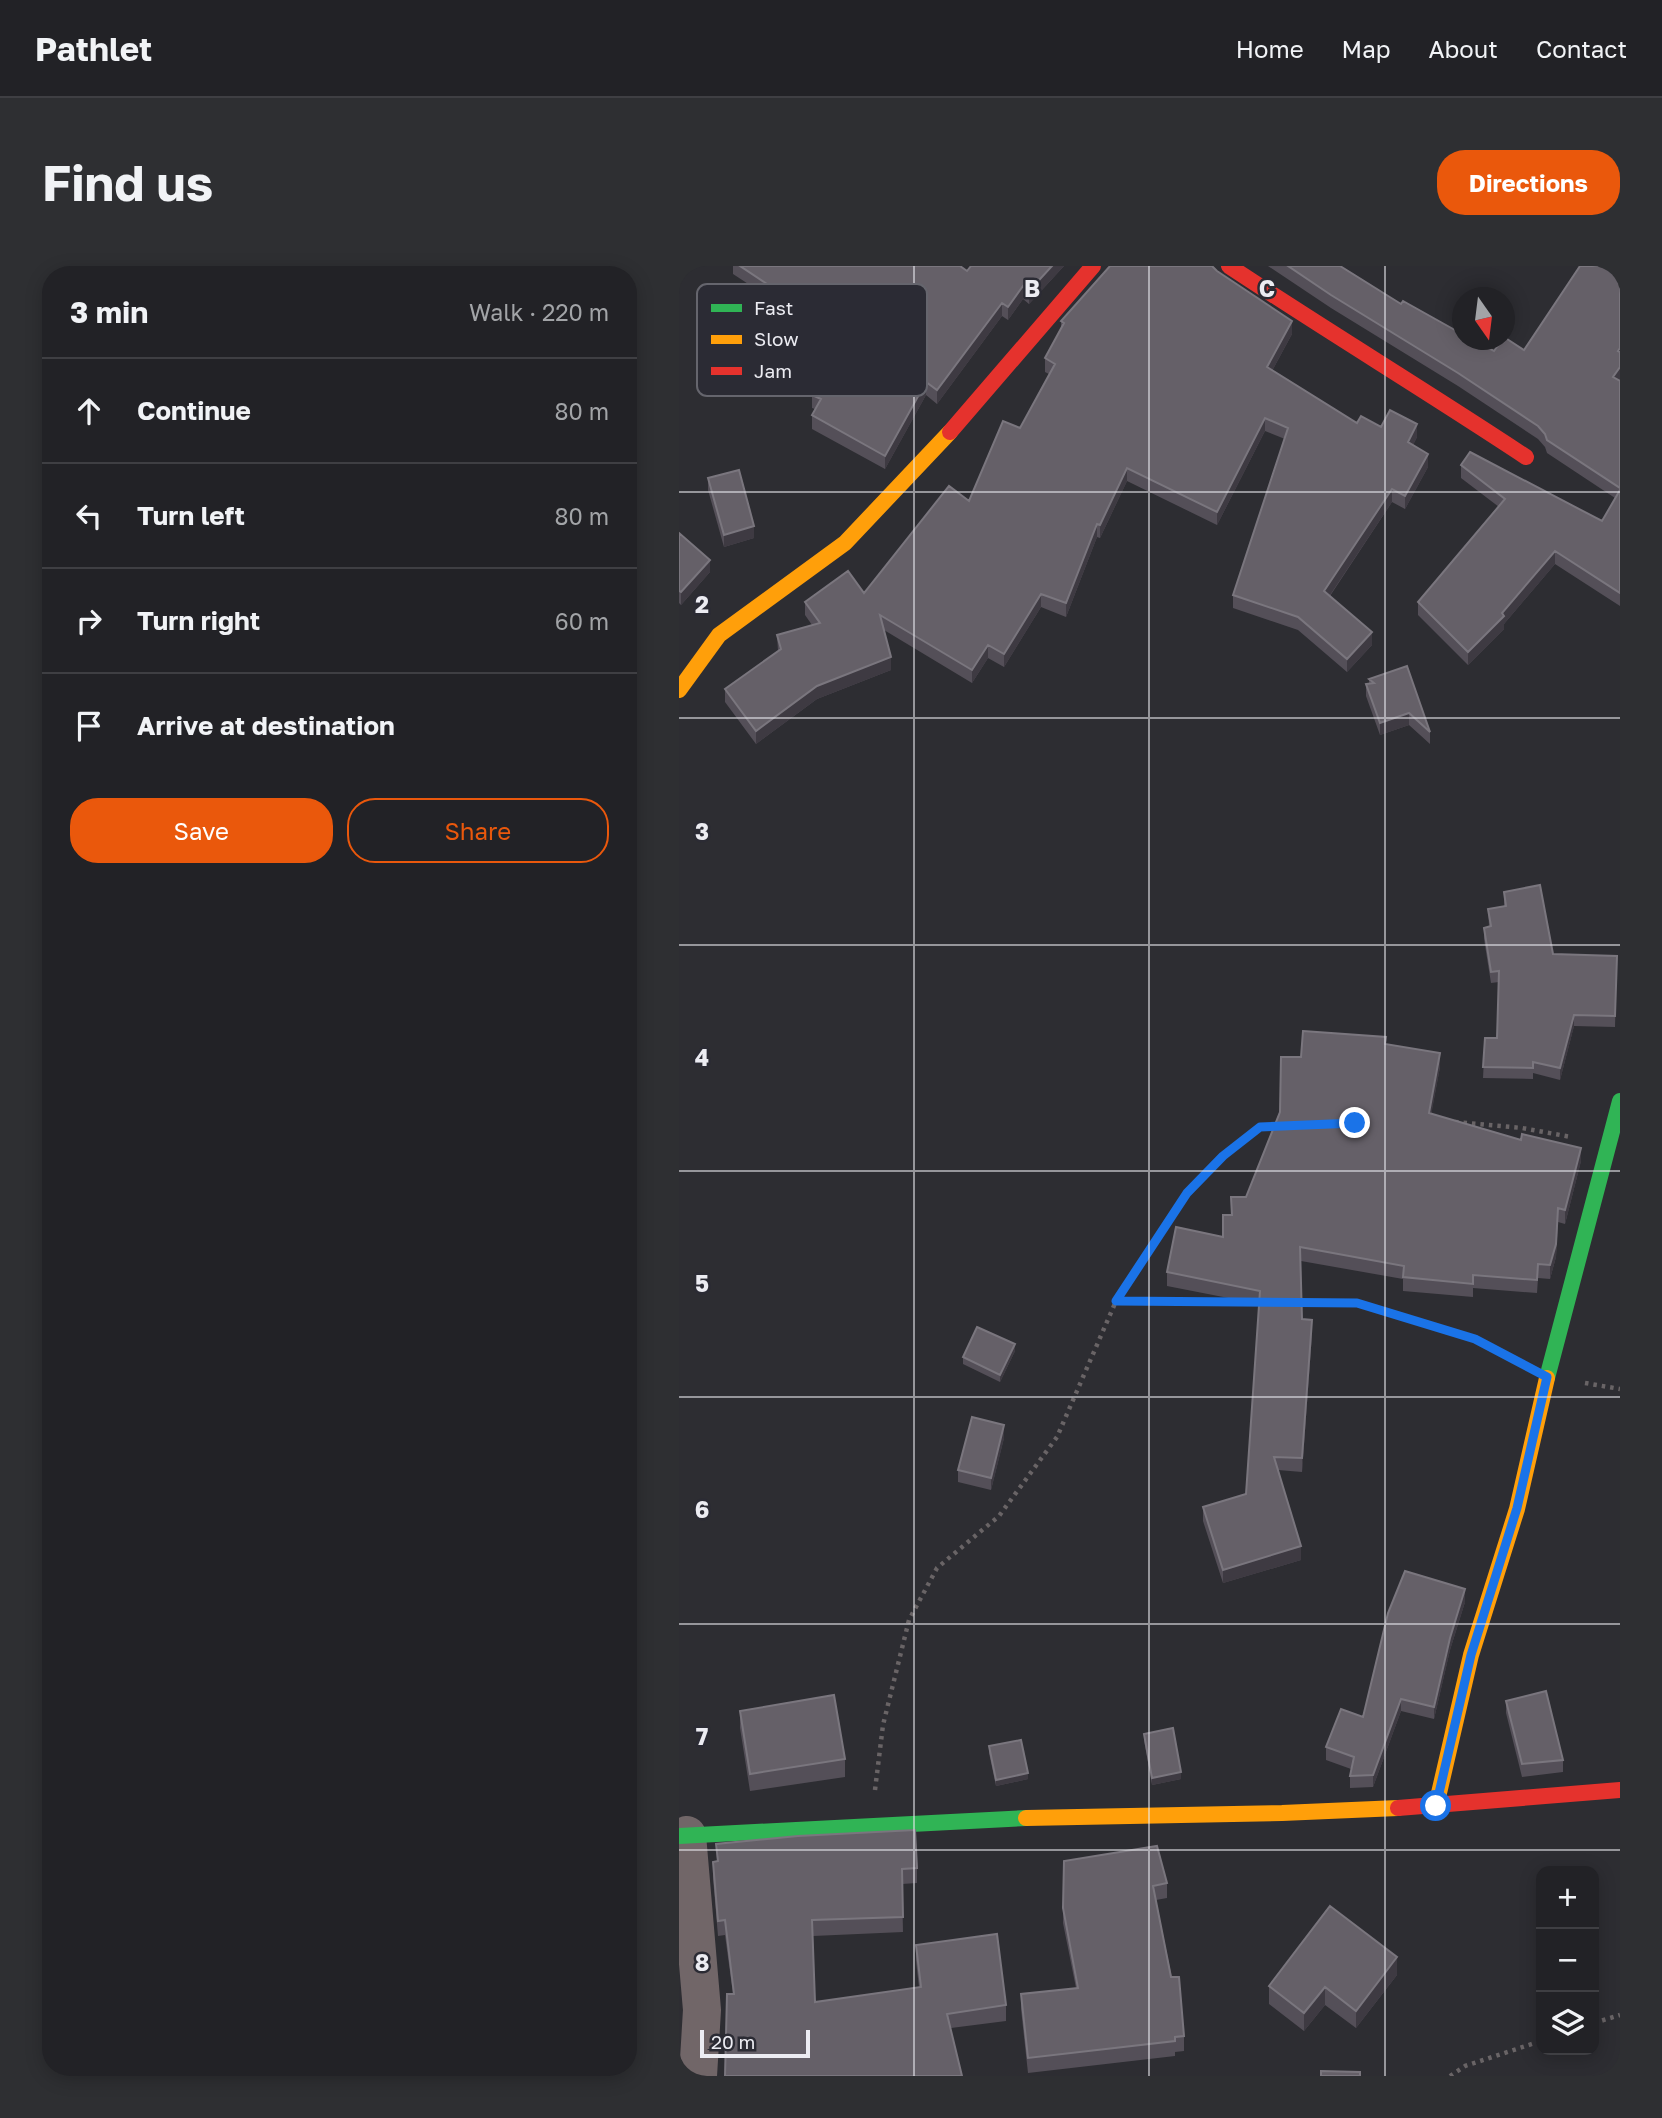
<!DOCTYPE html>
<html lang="en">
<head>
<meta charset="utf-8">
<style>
  :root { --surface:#222226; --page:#2e2f32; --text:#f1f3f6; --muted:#a2a4a7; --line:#3f3f43; --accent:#ea580c }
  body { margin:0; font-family:"Golos Text",sans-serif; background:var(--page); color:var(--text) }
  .controls { position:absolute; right:21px; bottom:21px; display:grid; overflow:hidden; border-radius:14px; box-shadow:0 4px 18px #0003 }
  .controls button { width:63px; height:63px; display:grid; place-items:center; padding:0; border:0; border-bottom:2px solid var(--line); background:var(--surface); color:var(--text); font:35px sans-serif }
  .compass { position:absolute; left:773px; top:21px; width:63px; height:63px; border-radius:50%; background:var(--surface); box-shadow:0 4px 18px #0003; rotate:166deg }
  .scale { position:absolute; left:21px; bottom:18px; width:110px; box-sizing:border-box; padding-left:7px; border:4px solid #ececf2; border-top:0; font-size:19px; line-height:24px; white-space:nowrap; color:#ececf2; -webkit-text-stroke:5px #2b2b34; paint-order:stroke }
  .stop { position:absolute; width:21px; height:21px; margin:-16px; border:5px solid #1a73e8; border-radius:50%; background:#fff }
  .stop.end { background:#1a73e8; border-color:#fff; box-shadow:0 2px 7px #0008 }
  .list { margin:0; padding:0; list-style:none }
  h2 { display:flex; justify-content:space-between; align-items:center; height:91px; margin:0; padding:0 28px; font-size:30px }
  h2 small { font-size:23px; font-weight:400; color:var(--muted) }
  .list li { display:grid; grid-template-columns:46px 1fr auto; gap:21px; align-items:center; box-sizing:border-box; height:105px; padding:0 28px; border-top:2px solid var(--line) }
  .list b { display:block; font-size:26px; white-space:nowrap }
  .list em { font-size:23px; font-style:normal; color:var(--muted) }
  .actions { display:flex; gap:14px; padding:21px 28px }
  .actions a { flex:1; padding:16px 0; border:2px solid var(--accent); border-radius:28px; text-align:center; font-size:24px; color:var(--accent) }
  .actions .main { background:var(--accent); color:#fff }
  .icon { flex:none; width:38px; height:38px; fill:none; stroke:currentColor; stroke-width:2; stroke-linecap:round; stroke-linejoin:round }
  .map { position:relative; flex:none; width:941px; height:1810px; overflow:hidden; border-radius:28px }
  header { display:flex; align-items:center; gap:42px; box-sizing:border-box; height:98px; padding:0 35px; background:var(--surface); border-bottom:2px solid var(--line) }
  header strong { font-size:33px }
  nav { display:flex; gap:38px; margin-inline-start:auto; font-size:24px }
  .intro { display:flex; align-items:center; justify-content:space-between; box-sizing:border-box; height:168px; padding:0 42px }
  h1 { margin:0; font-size:49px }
  .button { padding:18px 32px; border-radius:28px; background:var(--accent); color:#fff; font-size:24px; font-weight:700 }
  main { display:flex; gap:42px; padding:0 42px }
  aside { flex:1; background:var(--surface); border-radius:28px; box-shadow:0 4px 18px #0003 }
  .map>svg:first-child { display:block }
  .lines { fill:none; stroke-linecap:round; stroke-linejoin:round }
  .path { stroke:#696466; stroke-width:4.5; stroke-dasharray:3.5 5; stroke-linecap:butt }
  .street { stroke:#716668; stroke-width:38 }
  .fast { stroke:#30b455; stroke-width:16 }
  .slow { stroke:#ff9f0a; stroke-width:16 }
  .jam { stroke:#e5322d; stroke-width:16 }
  .wall { fill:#544f58 }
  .shaded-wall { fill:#3e3a42 }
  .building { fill:#656068; stroke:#7a767e; stroke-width:2 }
  .route { stroke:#1a73e8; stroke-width:9 }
  .grid { fill:none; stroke:#ececf2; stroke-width:2; stroke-opacity:0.55 }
  .key { fill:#2b2b34; stroke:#65656d; stroke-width:2 }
  .key-label { font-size:19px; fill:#ececf2 }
  .grid-label { font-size:23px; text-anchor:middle; font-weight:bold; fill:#ececf2; stroke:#2b2b34; stroke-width:5; stroke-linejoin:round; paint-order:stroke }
</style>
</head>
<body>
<header>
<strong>Pathlet</strong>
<nav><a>Home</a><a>Map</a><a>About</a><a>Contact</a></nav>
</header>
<div class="intro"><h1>Find us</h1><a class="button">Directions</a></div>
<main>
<aside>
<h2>3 min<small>Walk · 220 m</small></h2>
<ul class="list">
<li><svg class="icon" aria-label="ahead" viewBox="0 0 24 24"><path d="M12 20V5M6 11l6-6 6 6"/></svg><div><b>Continue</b></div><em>80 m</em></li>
<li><svg class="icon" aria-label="left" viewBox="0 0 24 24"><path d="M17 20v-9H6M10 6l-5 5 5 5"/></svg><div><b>Turn left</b></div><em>80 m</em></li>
<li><svg class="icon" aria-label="right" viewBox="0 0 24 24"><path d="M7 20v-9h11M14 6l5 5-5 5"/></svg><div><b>Turn right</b></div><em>60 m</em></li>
<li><svg class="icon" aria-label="arrive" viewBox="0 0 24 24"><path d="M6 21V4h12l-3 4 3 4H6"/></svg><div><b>Arrive at destination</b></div></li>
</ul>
<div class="actions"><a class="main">Save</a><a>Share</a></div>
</aside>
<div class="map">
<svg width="941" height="1810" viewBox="0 0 941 1810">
  <rect width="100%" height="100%" fill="#2d2d32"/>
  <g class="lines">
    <!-- path -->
    <path class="path" d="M776,856L843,862L892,871
      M438,1035H569
      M616,1036L678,1037L796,1073L835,1093
      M906,1117L941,1123
      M196,1524L204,1459L230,1354L258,1302L320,1250L378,1171L437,1035L508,927L544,890L581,861L600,860
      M915,1757L941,1749
      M771,1810L786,1800L862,1775"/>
    <!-- street -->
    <path class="street" d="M8,1569L23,1744L19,1810"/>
    <!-- fast -->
    <path class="fast" d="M868,1112L941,835
      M0,1570L347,1552"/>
    <!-- slow -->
    <path class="slow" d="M0,424L40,369L166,277L271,166
      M757,1540L792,1389L838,1243L868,1112
      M347,1552L603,1547L719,1542"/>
    <!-- jam -->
    <path class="jam" d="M550,0C648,65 749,126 847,191
      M271,166L414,0
      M719,1542L941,1524"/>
  </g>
  <!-- wall -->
  <path class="wall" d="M54,0H281L288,5L385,0L350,38L344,33L329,54L323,50L258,138L247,129L206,203L133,163V149L136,143L133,142V129L154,91L150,89V79L97,44V36L54,8Z
    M589,0H661L722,38L815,85L845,84L941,115V340L876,298L825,358V363L789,399L739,349V336L820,241L782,212V199L923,255L936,232L868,187L866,181L859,173L779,120L652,42Z
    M538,5L613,68L593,105L678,157L702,161L738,171L734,179L749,201L726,243L713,236L651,330L693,379L668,406L619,364L554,342V329L606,173L586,165L538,259L448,215L421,272L418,271L387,351L362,341L325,401L309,392L293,417L205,364L212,404L138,433L77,478L46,436V423L99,385L98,369L133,359L126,349V336L185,327L290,235L341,162L370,108L366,106V92L382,62V55Z
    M29,212L75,272L45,281L29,224Z
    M0,267L31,306L2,339L0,337Z
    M690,413L751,466V478L730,459L701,469L687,430V418H690Z
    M825,626L874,688L938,690L936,761L895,760L881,814L854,807V813L804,812L806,772H818L820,716L812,717L805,673V662L810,660L809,643L825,640Z
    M707,778L761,801L752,848L902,895L886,958L879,956L877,991L871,1013L859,1012L858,1027L794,1022V1031L724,1025V1013L622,995L623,1053L633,1068L623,1206L599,1204L622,1294L544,1317L524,1255V1241L567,1228L580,1038L488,1020V1006L544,971L552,949V931H567L622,791Z
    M336,1085L321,1116L284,1098V1091Z
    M325,1172L312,1224L279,1216V1204Z
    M786,1336L771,1384L755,1453L722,1445L694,1521L671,1522V1510L672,1503L647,1494V1481L684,1451Z
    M827,1435L884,1494V1506L843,1511L827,1447Z
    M61,1445L166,1493V1511L71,1525L61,1462Z
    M465,1468L502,1513L473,1519L465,1474Z
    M310,1480L349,1513L317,1520L310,1487Z
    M37,1578L238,1602V1617L223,1618L224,1666L134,1670L136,1736L240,1721L237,1695V1679L327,1739V1755L272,1762L54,1728L46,1669L39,1670L34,1612V1596H38Z
    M385,1595L488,1617V1632L477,1634L505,1770V1785L496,1786V1790L349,1807L342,1743V1728L397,1722L384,1657Z
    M718,1709L677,1762L646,1739L625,1765L590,1738V1720Z"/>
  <!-- shaded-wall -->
  <path class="shaded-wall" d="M373,0H385L350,38V25Z
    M344,20V33L329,54V41Z
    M323,37V50L258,138V124Z
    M613,55V68L588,114V101Z
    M941,101V114L934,124V111Z
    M247,116V129L206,203V190Z
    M586,152V165L538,259V246Z
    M738,158V171L729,189V176Z
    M749,188V201L726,243V230Z
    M448,202V215L421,272V259Z
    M713,223V236L645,338V325Z
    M418,258V271L387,351V337Z
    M75,260V272L45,281V269Z
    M876,285V298L825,358V363L789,399V386Z
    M31,294V306L2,339V326Z
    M362,328V341L325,401V388Z
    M693,366V379L668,406V393Z
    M309,379V392L293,417V404Z
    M212,391V404L138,433L77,478V465L138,420Z
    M730,447V459L701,469V457Z
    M895,749V760L881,814V802Z
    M761,787V801L750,861V847Z
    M902,882V895L886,958V944Z
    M879,942L877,991L871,1013V999Z
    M633,1054V1068L623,1206V1192Z
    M336,1078V1085L321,1116V1109Z
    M325,1159V1172L312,1224V1212Z
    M622,1280V1294L544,1317V1304Z
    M786,1323V1336L771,1384L755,1453V1441L771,1372Z
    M722,1433V1445L694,1521V1509Z
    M502,1506V1513L473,1519V1512Z
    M349,1507V1513L317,1520V1514Z
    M718,1691V1709L677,1762V1745Z
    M646,1721V1739L625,1765V1747Z"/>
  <!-- building -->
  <path class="building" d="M61,0H281L288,5L292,0H373L350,25L344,20L329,41L323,37L258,124L247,116L206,190L133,149L142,133L133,129L160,82L150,76L154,69L97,31L100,26Z
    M431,0H533L538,5L613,55L588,101L678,157L682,150L702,161L711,144L738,158L729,176L749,188L726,230L713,223L645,325L693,366L668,393L619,351L554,329L609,162L586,152L538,246L448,202L421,259L418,258L387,337L362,328L325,388L309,379L293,404L201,349L212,391L138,420L77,465L46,423L102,383L98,369L141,357L126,336L169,305L185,327L270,220L290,235L324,155L341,162L376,98L366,92L385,57L382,55Z
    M609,0H661L722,38L724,35L783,68V74H794L815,85L823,74H825V71L845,84L901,0H941V82L939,85L941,86V101L934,111L941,115V222L868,174L866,168L859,160L779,107L652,29Z
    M791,186L923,255L941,224V327L876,285L823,347L825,350L789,386L739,336L826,233L782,199Z
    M60,204L75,260L45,269L29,212Z
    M0,267L31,294L2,326L0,325Z
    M728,400L751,466L730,447L701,457L687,418L695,417L690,413Z
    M861,619L874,688L938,690L936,750L895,749L881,802L854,796V802L804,801L806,772H818L820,705L812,706L805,662L812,660L809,643L827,640L825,626Z
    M624,765L707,771L706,778L761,787L750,847L842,874L843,868L902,882L886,944L879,942L877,978L871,999L859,998L858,1014L794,1009V1018L724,1011L725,1000L621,981L623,1053L633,1054L623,1192L595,1191L622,1280L544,1304L524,1241L567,1228L581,1025L488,1006L497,961L544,971V949H553L552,931H567L601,846L602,791H622Z
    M298,1061L336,1078L321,1109L284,1091Z
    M293,1151L325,1159L312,1212L279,1204Z
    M726,1305L786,1323L771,1372L755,1441L722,1433L694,1509L671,1510L675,1491L647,1481L662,1443L684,1451L709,1347Z
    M867,1425L884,1494L843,1498L827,1435Z
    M155,1429L166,1493L71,1508L61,1445Z
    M494,1462L502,1506L473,1512L465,1468Z
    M342,1474L349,1507L317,1514L310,1480Z
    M236,1564L238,1602L223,1603L224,1651L133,1654L136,1736L242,1721L237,1679L318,1668L327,1739L268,1748L283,1810H46L48,1728H55L46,1654L39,1655L34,1596L39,1595L37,1578L119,1570Z
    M478,1580L488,1617L474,1620L492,1711H500L505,1770L496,1771V1775L349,1792L342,1728L399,1722L384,1642L385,1595Z
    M651,1640L718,1691L677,1745L646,1721L625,1747L590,1720Z
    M642,1805L681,1806V1810H642Z"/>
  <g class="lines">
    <!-- route -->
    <path class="route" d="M676,857L581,861L544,890L508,927L437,1035L678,1037L796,1073L868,1111L838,1242L792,1389L757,1540"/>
  </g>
  <!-- grid -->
  <path class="grid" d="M235,0V1810M470,0V1810M706,0V1810M0,226H941M0,452H941M0,679H941M0,905H941M0,1131H941M0,1358H941M0,1584H941"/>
  <!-- legend -->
  <rect x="18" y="18" width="230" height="112" rx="10" class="key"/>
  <rect x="32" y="38" width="31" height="8" fill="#30b455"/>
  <rect x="32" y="69" width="31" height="9" fill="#ff9f0a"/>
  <rect x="32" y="101" width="31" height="8" fill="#e5322d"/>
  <g class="key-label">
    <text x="75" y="49">Fast</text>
    <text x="75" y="80">Slow</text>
    <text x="75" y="112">Jam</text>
  </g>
  <g class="grid-label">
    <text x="353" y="31">B</text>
    <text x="588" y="31">C</text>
    <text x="23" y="347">2</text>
    <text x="23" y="574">3</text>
    <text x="23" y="800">4</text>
    <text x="23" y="1026">5</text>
    <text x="23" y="1252">6</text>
    <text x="23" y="1479">7</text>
    <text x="23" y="1705">8</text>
  </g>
</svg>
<div class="controls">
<button>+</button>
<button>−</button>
<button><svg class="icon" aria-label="layers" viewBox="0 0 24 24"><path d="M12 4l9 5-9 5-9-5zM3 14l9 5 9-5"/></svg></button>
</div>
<svg class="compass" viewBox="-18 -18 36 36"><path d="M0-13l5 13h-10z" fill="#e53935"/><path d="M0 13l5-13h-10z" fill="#a2a4a7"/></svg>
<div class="scale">20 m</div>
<div class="stop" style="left:757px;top:1540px"></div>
<div class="stop end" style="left:676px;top:857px"></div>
</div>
</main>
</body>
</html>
